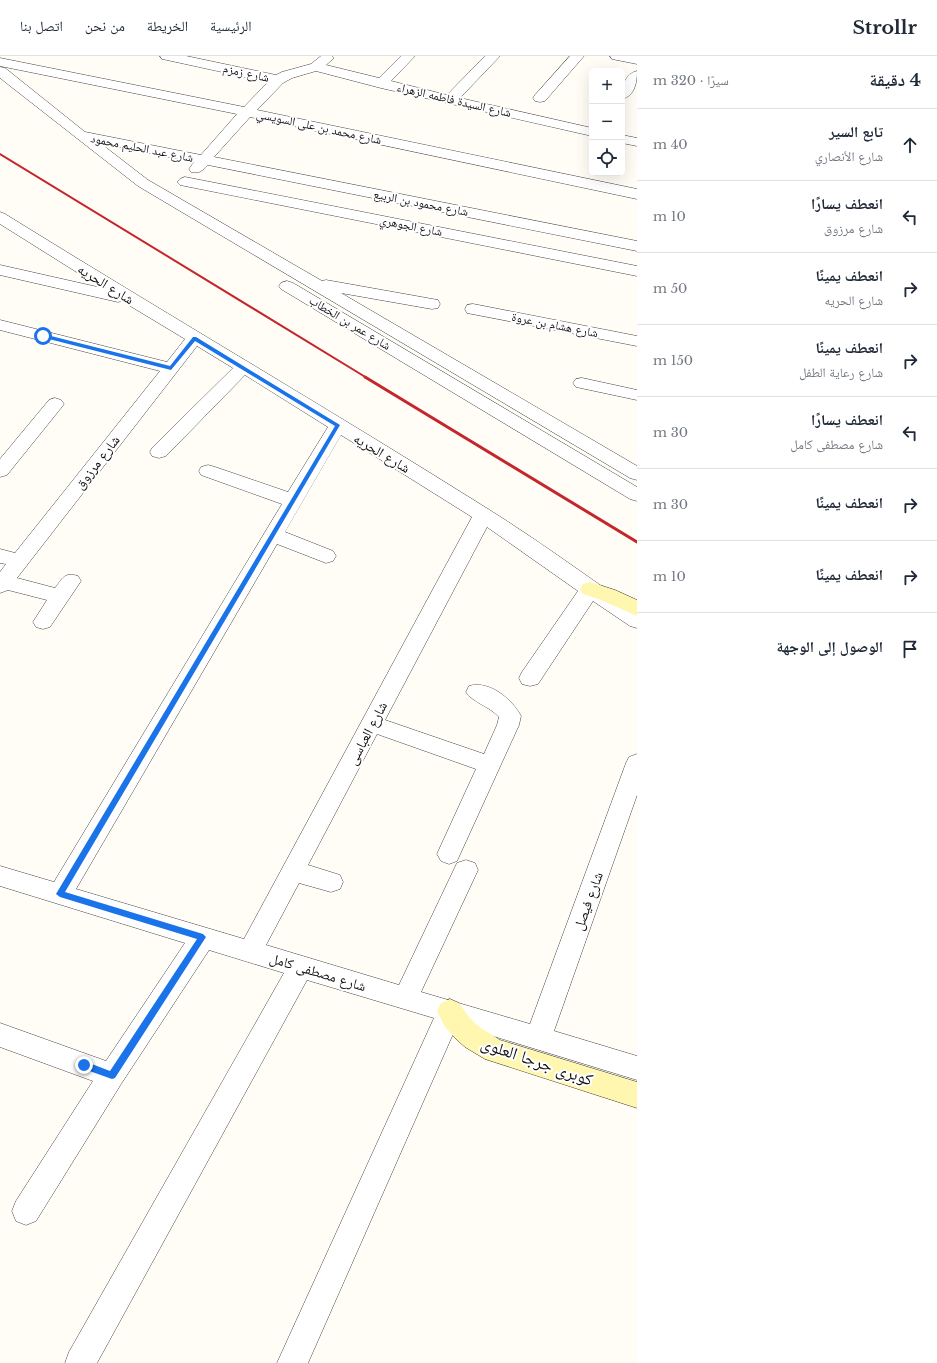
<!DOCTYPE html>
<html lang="ar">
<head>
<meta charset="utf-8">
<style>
  :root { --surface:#fff; --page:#f6f6f7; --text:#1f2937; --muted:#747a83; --line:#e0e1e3 }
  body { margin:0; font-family:"Libre Baskerville","Noto Naskh Arabic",serif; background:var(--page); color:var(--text); direction:rtl }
  .controls { position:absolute; right:12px; top:12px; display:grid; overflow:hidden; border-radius:6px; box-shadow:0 4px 16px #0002 }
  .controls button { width:36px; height:36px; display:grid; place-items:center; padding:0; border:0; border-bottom:1px solid var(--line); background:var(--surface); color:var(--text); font:20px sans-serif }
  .stop { position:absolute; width:12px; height:12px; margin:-9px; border:3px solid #1a73e8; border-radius:50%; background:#fff }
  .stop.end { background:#1a73e8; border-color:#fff; box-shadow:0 1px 4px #0008 }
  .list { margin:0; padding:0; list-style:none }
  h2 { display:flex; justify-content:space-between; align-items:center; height:52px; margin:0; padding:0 16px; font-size:17px }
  h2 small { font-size:13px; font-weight:400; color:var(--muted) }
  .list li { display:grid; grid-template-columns:26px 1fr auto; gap:12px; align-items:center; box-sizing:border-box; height:72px; padding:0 16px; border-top:1px solid var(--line) }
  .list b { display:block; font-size:15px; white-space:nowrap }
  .list p { margin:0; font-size:13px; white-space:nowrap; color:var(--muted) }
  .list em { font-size:13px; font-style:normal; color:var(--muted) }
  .icon { flex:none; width:22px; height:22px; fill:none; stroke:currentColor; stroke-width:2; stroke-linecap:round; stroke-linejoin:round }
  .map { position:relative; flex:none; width:637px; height:1307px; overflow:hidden; direction:ltr }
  header { display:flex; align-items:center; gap:24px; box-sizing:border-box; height:56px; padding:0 20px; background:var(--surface); border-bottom:1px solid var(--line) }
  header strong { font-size:19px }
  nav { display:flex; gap:22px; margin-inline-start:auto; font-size:14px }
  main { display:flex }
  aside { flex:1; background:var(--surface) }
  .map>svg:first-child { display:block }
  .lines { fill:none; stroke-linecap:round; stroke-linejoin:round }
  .street-casing { stroke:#444; stroke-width:1 }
  .secondary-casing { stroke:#333; stroke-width:1 }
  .street { fill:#fff; fill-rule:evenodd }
  .secondary { fill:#fff6b0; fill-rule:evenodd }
  .rail-far1 { stroke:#c4262e; stroke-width:2 }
  .rail { stroke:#c4262e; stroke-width:3 }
  .route { fill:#1a73e8 }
  .labels { text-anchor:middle; stroke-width:4; stroke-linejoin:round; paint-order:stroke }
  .far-street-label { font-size:12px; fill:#111; stroke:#fff }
  .street-label { font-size:14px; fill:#111; stroke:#fff }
  .near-street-label { font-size:17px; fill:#111; stroke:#fff }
</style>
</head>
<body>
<header>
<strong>Strollr</strong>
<nav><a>الرئيسية</a><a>الخريطة</a><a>من نحن</a><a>اتصل بنا</a></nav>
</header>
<main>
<aside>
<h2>4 دقيقة<small>سيرًا · 320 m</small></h2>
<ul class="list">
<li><svg class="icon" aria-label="ahead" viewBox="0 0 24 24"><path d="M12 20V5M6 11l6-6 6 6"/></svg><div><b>تابع السير</b><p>شارع الأنصاري</p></div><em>40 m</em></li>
<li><svg class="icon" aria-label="left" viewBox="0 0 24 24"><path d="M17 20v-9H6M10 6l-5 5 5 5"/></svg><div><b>انعطف يسارًا</b><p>شارع مرزوق</p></div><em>10 m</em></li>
<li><svg class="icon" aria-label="right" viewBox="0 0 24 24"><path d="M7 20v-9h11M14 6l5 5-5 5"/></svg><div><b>انعطف يمينًا</b><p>شارع الحريه</p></div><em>50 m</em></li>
<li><svg class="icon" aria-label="right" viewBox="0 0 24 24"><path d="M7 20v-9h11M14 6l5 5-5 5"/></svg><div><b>انعطف يمينًا</b><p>شارع رعاية الطفل</p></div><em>150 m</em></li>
<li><svg class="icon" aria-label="left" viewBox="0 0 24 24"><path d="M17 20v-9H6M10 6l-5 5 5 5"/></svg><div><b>انعطف يسارًا</b><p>شارع مصطفى كامل</p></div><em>30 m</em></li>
<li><svg class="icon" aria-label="right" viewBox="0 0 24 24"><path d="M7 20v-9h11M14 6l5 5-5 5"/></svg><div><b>انعطف يمينًا</b></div><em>30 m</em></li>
<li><svg class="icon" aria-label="right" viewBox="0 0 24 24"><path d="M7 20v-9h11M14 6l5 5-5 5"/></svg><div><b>انعطف يمينًا</b></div><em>10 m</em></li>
<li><svg class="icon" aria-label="arrive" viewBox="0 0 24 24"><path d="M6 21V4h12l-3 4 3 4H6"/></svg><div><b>الوصول إلى الوجهة</b></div></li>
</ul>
</aside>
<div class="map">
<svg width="637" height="1307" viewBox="0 0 637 1307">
  <rect width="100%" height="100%" fill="#fffdf5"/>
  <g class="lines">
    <defs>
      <path id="street" d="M160,0H186L276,19L282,16L311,8L321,0H332L334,2L326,9L379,22L401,0H415L391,25L447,39L485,0H500L460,42L592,72V80L381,32L316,15L292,22L283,27L257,54L637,133V143L250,61L214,101L637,185V195L208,109C202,115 199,118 191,116L189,113L194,106L100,87L148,124L322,225L326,224L438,244L440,248L438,252L432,253L341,237L637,410V424L630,422L138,130L0,22V11L5,12L85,76L201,99L237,58L0,10V2L244,51L268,26L167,4L162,3Z
        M570,0H584L545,45L540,46L535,45L533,42L535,39Z
        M610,0H637V8L612,3Z
        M637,15C637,26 635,40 622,43C622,32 624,18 637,15Z
        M622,79L637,82V90L622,87Z
        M185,121L637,210V220L180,129L177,126L180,123Z
        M0,156L5,158C166,258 329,353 488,453C539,485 588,521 637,555V572L630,570L593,545L538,628L530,630L522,628L519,622L522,616L578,535L487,471L385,664L484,698L497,669L499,661C489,650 472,646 466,636L469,630C489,624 512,643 521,660L519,669L457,805L449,808L441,805L437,798L476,713L377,678L308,809L340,819L343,826L340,833L331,836L299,827L266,889L399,929L457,807L466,804L475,807L478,814L421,936L530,968L626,707L629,701L637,698V739L554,975L637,1000V1024L457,969L308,1307H277L434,962L307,924L97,1307H65L69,1296L284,917L209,894L121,1028L36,1165L26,1169L16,1165L12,1155L16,1145L93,1025L0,991V967L106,1005L185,887L0,830V810L54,826L282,448L201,419L199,415L201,411L208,409L215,411L288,436L328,371L245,319L166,400L159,402L152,400L150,396L152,392L233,312L197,290L17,522L55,532C63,522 64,516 78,520L81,525L50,571L43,573L36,571L33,566L47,544L8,534L0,537V516L6,508L0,507V493L15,497L160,315L0,274V264L167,306L185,283L122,245L118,246L0,219V209L102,232L0,168ZM341,379L472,461L244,883L76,833L277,488L326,507L333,505L336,500L333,495L285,476Z
        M287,225L293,227L637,431V445L630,443L281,233L279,230L281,227Z
        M473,248L637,280V290L467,257L465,253L467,249Z
        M582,322L637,334V344L576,331L573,327L576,323Z
        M55,342L61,344L64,348L61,352L7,419L0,421V403L49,344Z"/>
      <path id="secondary" d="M590,526L615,534L637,544V560L601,544L583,538L580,533L583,528Z
        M450,943L459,947L469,961L478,970L500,984L637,1026V1052L485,1003L465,991L455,982L445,971L437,955L441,947Z"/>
    </defs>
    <!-- street casing -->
    <use href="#street" class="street-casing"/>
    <!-- secondary casing -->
    <use href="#secondary" class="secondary-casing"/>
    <!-- street -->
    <use href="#street" class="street"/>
    <!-- secondary -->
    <use href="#secondary" class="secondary"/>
    <!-- rail-far1 -->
    <path class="rail-far1" d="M0,98L367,322"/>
    <!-- rail -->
    <path class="rail" d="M365,321L637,486"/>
  </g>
  <!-- route -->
  <path class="route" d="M43,278L170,310L193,281H196L340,369L65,836L203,878L206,881L115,1022L112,1023L81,1012V1006L84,1005L110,1015L197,883L60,841L56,838L335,370L195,285L171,314L41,281L40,280Z"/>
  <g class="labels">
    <!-- far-street labels -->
    <g class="far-street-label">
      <text transform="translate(246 17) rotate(12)" y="4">شارع زمزم</text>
      <text transform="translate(454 44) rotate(13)" y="4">شارع السيدة فاطمه الزهراء</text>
      <text transform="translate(319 71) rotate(12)" y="4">شارع محمد بن على السويسي</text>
      <text transform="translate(142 92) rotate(11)" y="4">شارع عبد الحليم محمود</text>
      <text transform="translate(421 147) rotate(11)" y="4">شارع محمود بن الربيع</text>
      <text transform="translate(411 170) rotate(11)" y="4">شارع الجوهري</text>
      <text transform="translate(350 267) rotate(31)" y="4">شارع عمر بن الخطاب</text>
      <text transform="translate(555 269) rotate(11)" y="4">شارع هشام بن عروة</text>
    </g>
    <!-- street labels -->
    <g class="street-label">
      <text transform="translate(106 228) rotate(32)" y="5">شارع الحريه</text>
      <text transform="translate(382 397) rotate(31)" y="5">شارع الحريه</text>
      <text transform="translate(97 406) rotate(-52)" y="5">شارع مرزوق</text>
      <text transform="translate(367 677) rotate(-62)" y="5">شارع العباسى</text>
      <text transform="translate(588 845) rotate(-70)" y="5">شارع فيصل</text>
      <text transform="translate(318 916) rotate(17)" y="5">شارع مصطفى كامل</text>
    </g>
    <!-- near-street labels -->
    <g class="near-street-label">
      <text transform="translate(537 1005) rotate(19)" y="6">كوبرى جرجا العلوى</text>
    </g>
  </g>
</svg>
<div class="controls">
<button>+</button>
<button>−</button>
<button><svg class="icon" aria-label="locate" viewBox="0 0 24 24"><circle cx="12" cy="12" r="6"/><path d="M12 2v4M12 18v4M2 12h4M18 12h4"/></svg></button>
</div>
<div class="stop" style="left:43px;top:280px"></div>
<div class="stop end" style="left:84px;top:1009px"></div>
</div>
</main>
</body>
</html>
